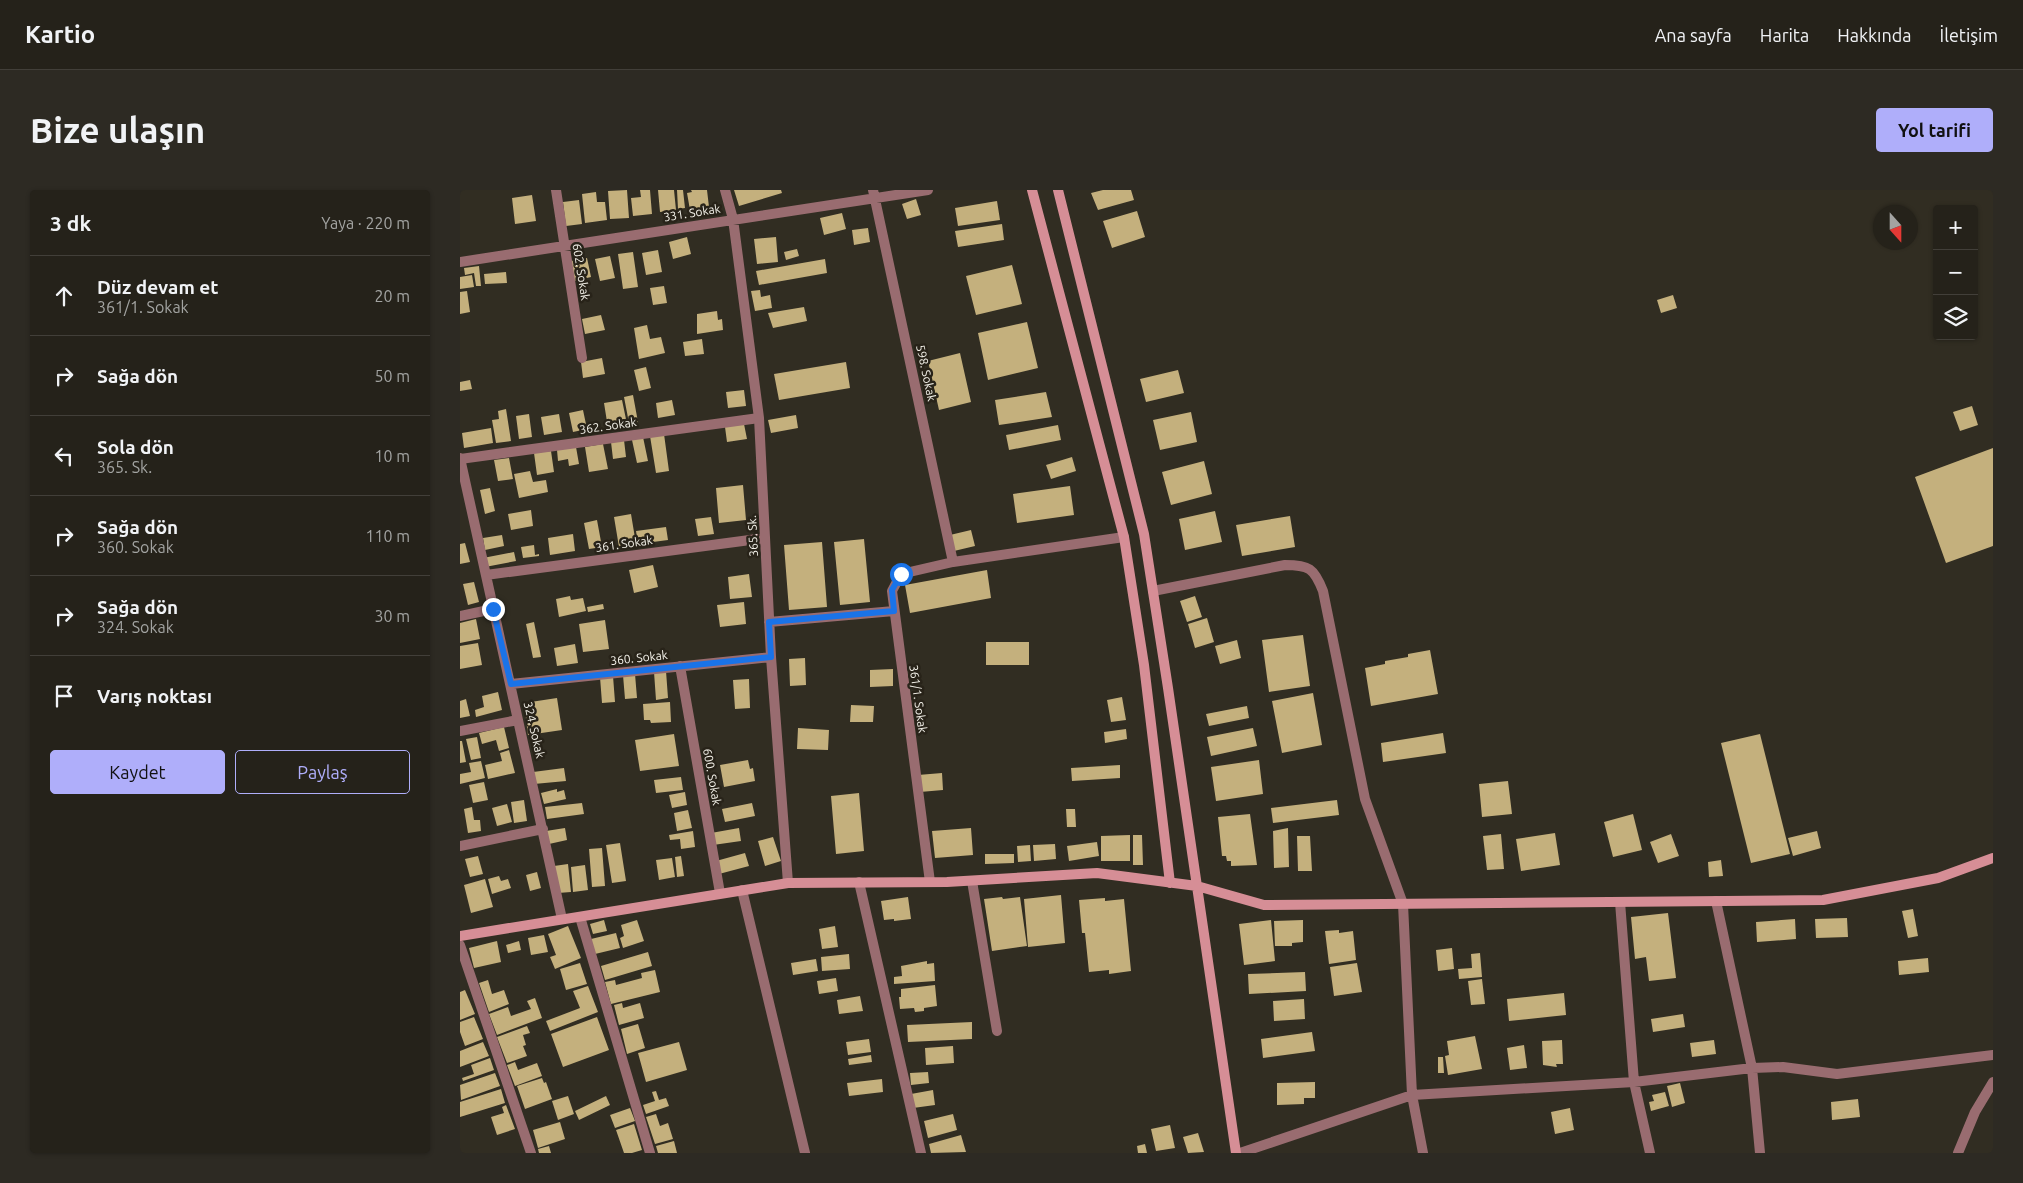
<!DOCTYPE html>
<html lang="tr">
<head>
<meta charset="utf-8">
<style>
  :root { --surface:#25221a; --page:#2d2a23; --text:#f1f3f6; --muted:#a3a4a2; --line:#423f39; --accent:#afaefa }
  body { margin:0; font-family:Ubuntu,sans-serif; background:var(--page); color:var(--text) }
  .controls { position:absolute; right:15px; top:15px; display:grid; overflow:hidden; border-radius:5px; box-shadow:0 1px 4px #0004 }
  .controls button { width:45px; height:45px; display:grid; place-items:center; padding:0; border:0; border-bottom:1px solid var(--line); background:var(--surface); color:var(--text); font:25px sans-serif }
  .compass { position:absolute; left:1413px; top:15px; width:45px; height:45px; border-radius:50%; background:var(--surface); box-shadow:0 1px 4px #0004; rotate:159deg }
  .stop { position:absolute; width:15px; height:15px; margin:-11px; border:4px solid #1a73e8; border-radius:50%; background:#fff }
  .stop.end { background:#1a73e8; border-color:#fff; box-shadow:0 1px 5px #0008 }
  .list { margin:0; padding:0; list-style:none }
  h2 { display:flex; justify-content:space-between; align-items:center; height:65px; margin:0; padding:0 20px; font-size:21px }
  h2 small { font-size:16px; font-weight:400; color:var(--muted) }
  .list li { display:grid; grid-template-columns:32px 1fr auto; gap:15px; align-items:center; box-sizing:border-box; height:80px; padding:0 20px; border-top:1px solid var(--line) }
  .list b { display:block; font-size:19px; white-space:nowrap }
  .list p { margin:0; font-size:16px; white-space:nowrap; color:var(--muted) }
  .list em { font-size:16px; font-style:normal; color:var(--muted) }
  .actions { display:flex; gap:10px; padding:15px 20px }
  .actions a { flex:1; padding:11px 0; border:1px solid var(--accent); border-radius:5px; text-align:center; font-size:18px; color:var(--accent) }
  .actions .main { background:var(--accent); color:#111 }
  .icon { flex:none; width:28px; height:28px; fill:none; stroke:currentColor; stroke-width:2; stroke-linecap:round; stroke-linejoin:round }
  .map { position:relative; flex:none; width:1533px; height:963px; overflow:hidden; border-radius:5px }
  header { display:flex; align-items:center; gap:30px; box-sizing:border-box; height:70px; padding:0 25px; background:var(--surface); border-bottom:1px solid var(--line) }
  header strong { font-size:24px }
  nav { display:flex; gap:28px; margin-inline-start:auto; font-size:18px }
  .intro { display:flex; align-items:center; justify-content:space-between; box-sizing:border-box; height:120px; padding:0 30px }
  h1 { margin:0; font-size:35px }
  .button { padding:12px 22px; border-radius:5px; background:var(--accent); color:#111; font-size:18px; font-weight:700 }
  main { display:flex; gap:30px; padding:0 30px }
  aside { flex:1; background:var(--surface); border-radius:5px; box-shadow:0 1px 4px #0004 }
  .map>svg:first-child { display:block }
  .building { fill:#c4b07d }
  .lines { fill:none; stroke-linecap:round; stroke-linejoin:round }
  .street { stroke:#996c70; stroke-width:10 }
  .secondary { stroke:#d68e96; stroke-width:10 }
  .route { stroke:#1a73e8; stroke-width:6 }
  .labels { text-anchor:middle; stroke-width:5; stroke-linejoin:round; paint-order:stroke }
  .street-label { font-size:12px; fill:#f5f3eb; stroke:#282319 }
</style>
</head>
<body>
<header>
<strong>Kartio</strong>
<nav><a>Ana sayfa</a><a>Harita</a><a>Hakkında</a><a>İletişim</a></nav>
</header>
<div class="intro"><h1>Bize ulaşın</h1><a class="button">Yol tarifi</a></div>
<main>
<aside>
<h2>3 dk<small>Yaya · 220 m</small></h2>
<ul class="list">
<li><svg class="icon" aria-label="ahead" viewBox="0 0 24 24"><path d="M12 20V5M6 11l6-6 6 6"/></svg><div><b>Düz devam et</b><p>361/1. Sokak</p></div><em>20 m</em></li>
<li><svg class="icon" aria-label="right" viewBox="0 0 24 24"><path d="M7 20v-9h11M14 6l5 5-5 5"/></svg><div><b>Sağa dön</b></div><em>50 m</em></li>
<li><svg class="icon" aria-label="left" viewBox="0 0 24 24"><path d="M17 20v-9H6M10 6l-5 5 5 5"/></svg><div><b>Sola dön</b><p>365. Sk.</p></div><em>10 m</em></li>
<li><svg class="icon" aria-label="right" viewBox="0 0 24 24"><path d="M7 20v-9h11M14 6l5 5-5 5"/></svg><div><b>Sağa dön</b><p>360. Sokak</p></div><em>110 m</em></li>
<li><svg class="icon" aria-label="right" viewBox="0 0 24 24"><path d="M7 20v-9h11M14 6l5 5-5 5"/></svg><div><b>Sağa dön</b><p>324. Sokak</p></div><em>30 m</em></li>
<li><svg class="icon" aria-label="arrive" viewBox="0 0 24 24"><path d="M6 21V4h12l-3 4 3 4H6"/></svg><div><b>Varış noktası</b></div></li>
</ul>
<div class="actions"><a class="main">Kaydet</a><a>Paylaş</a></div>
</aside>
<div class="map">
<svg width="1533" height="963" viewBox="0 0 1533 963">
  <rect width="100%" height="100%" fill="#312d22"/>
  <!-- building -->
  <path class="building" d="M167,0L169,28L150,29L148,1Z
    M180,0H190L192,24L173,26L171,8L181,7Z
    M198,0H214L216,20L200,22Z
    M217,0H223L225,18L218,19Z
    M231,0H247L249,17L230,20L227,3L232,2Z
    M274,0H321L322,3L279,16Z
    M643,0H671L674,10L638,20L631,3Z
    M136,2L137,12H145L147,30L125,33L122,4Z
    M72,5L76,31L55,34L52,8Z
    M456,9L461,25L447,29L442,14Z
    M119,10L122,34L106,36L103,12Z
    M537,11L540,30L498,36L495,18Z
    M677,21L685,47L652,58L643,31Z
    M382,23L386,39L364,45L360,28Z
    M542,34L544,50L498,57L495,41Z
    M408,38L410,52L394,55L392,40Z
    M227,47L231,64L213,69L209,52Z
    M316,47L318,72L297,74L294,49Z
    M337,59L339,66L326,70L324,62Z
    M198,60L202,82L186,85L182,63Z
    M173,62L178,97L163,99L158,64Z
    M150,66L155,88L140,91L135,69Z
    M127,68L131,87L114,91L111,71Z
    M365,69L367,83L299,95L296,81Z
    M552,75L562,114L516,125L506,86Z
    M19,76L21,96H16L14,83L5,85L4,78Z
    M46,82L47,93L25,94L24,84Z
    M12,85L14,97L0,99V87Z
    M204,96L207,113L193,115L190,98Z
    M300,100L301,107L310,105L312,118L295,121L291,101Z
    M7,101L10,122L0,124V102Z
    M1213,105L1217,118L1201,123L1197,110Z
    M344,117L347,131L313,138L308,123Z
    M257,121L258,130L262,129L263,140L237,144V124Z
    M141,125L145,140L125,144L122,129Z
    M567,132L578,178L528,190L518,143Z
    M187,135L190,149L201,147L205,163L179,169L174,138Z
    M242,149L244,164L225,166L223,152Z
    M500,163L511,212L479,220L468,171Z
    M142,168L145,184L123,188L121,172Z
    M386,172L390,198L319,210L314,184Z
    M186,177L191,198L179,201L174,180Z
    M718,180L724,203L686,212L680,189Z
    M10,190L12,199L0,201V192Z
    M284,200L286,216L268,218L266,202Z
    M586,202L592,227L539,235L535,210Z
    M173,205L178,232L169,233L164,207Z
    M162,210L167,234L148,238L144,213Z
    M212,210L215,225L198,228L196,213Z
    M1512,216L1518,235L1500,241L1493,222Z
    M46,219L51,251L36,253L32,230L39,229L38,221Z
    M123,220L127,239L113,242L109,223Z
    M731,222L737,252L700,260L693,230Z
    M69,224L72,247L59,249L56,226Z
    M99,224L102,242L84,245L81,227Z
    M336,225L338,238L311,243L308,230Z
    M284,234L287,249L267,252L265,237Z
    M598,235L601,250L549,260L546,245Z
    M31,238L33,253L4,258L2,243Z
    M204,244L209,281L196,283L190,246Z
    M183,247L188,271L177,273L172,250Z
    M164,250L166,267L153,269L151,252Z
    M143,254L148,279L129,282L125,257Z
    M116,257L119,274L109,276L108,269L98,271L97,260Z
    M1533,258V356L1486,373L1455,287Z
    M91,261L94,282L77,285L74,263Z
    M612,267L616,281L591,289L586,275Z
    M49,268L53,289L38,291L34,270Z
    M744,271L752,304L711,315L702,282Z
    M70,281L73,292L86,290L88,302L59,308L54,284Z
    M283,295L286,330L259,333L256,298Z
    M610,296L614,325L557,333L553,304Z
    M30,298L35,321L25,324L20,300Z
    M71,320L73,336L51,340L48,324Z
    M755,321L762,352L725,360L719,329Z
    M171,324L176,354L159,357L154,327Z
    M830,326L835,357L782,366L776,335Z
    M251,327L254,344L238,346L235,329Z
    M137,330L142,357L129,359L124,333Z
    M206,337L208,350L178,354L176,341Z
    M511,340L515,356L494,361L490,345Z
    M113,344L115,361L90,365L88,348Z
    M42,345L44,356L25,360L23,348Z
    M404,349L410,412L380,415L374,352Z
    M362,352L367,417L329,420L324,355Z
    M5,353L10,372L0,374V354Z
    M74,355L75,365L79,364V366L63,368L61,357Z
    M54,362L56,371L25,377L23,368Z
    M193,375L198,397L174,403L169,380Z
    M527,380L531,408L450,423L445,395Z
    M289,384L292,407L270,409L268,387Z
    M14,392L19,412L8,415L3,394Z
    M110,406L111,410L123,408L126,421L99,427L96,409Z
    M735,406L742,427L727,432L720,411Z
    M284,412L286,434L260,437L257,415Z
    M143,414L144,419L128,422L127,417Z
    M747,428L754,452L735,458L728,434Z
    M16,429L20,449L0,453V433Z
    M145,430L149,459L123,462L119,434Z
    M74,432L81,467L73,468L66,434Z
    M843,445L850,496L809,502L802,450Z
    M777,450L781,468L760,474L755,456Z
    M526,452H569V475H526Z
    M18,453L22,475L0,479V456Z
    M115,454L118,473L97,476L94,458Z
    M970,460L978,504L911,516L905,478L925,474V471L948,467V464Z
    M345,468L346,495L330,496L329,469Z
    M433,479V496L410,497V480Z
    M206,481L208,508L196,510L194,482Z
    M175,484L177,508L165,509L163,485Z
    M153,486L155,512L142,513L140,487Z
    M289,489L290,518L275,519L273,490Z
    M38,502L42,520L16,527L15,520L24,517L22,506Z
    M853,503L862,555L822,563L812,511Z
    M662,507L666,530L651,532L647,510Z
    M97,508L102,540L68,545L64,513Z
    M6,509L10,526L0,528V511Z
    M210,512L211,532L191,533L190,530H184L183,514Z
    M391,515L414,516L413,532H390Z
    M787,516L789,528L749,536L746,524Z
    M44,537L49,558L39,561L36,550L22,554L19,543Z
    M338,538L369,540L368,560L337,559Z
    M793,538L797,556L751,566L747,547Z
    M666,539L667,549L645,553L644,542Z
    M983,543L986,563L923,572L921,553Z
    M214,544L219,576L180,581L175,550Z
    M1300,544L1330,664L1291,673L1261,553Z
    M17,547L21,568L11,570L6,549Z
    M0,551H2L6,572L0,573Z
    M49,560L55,583L28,589L25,575L42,571L40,563Z
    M288,570L290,579L293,578L295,591L264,597L260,575Z
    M799,570L803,604L756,611L751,577Z
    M21,571L25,588L0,594V584L11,582L9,573Z
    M660,575V588L612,591L611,578Z
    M104,578L106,591L74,594L73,582Z
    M482,583L483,600L460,602L458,585Z
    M221,587L223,600L196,603L194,590Z
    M1048,591L1052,624L1022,627L1019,594Z
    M24,592L28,610L13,613L9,595Z
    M97,599V602L104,600L106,609L84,614L81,603Z
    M225,602L227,615L212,618L209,605Z
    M399,603L404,661L376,664L371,606Z
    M64,610L67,631L54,633L51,612Z
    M877,610L879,625L813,633L811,618Z
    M122,613L124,624L87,629L85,617Z
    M292,613L295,626L265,632L262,619Z
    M47,614L52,632L37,636L32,618Z
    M12,617L14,630H20L21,641L8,643L4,619Z
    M606,619H615L616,637H607Z
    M228,620L232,638L217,641L214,623Z
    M790,624L797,675L771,676V671H767L766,666H762L758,627Z
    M1173,624L1182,660L1153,667L1144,632Z
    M105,638L107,650L89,654L86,641Z
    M279,638L281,651L253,655L251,643Z
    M511,638L513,665L475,668L472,641Z
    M828,638L829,677L814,678L813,641Z
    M233,641L235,657L221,659L220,649L210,650L209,645Z
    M1357,641L1361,658L1333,666L1328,648Z
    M1095,643L1100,675L1061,681L1056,649Z
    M1041,644L1044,679L1027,680L1023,646Z
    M1211,644L1219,666L1198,673L1190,652Z
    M670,645V671H641V646Z
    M673,645H682L683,675H673Z
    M837,646H850L852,681H838Z
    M313,647L321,671L305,676L298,651Z
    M637,652L639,666L609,671L607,656Z
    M160,653L166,691L152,693L146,655Z
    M595,654L596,669L574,671L573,655Z
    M570,655L571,671L558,672L557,656Z
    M142,658L145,696L132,697L129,659Z
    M285,663L289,676L259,684L256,671Z
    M525,664H554V673L525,674Z
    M18,666L23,684L10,687L5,669Z
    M221,666L224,686L217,687L215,667Z
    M212,668L215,687L199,690L196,670Z
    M1261,670L1263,686L1249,687L1248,672Z
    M108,674L111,702L98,703L94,676Z
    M125,675L128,700L113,702L111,677Z
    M77,682L81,698L70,701L66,685Z
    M39,686L41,691L48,689L51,698L32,704L28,689Z
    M25,689L33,717L11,723L4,695Z
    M601,705L605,753L568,757L564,709Z
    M448,707L451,729L434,731V729L424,730L421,711Z
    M542,707L543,709L560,707L567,756L532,761L524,709Z
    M645,708V711L664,709L671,781L649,784V780L629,782L625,743H622L619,710Z
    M1453,719L1458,746L1448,748L1442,721Z
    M1208,723L1216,788L1189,791L1186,767L1175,769L1171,727Z
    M1387,728L1388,747L1356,748L1355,729Z
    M1335,729L1336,749L1297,752L1296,732Z
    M144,730L147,741L133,744L130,734Z
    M177,730L184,751L163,758L160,748L164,746L161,735Z
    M811,730L815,771L784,775L779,734Z
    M843,730V752L832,753V756H815L814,731Z
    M108,736L121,768L95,779L90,767L96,765L88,744Z
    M375,736L378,757L362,759L359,739Z
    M879,740V743L893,741L896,770L869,774L865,741Z
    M156,743L160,758L135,764L131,749Z
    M84,745L88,762L71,765L68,748Z
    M37,751L41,772L14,778L9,758Z
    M59,751L61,760L48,763L46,755Z
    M992,758L994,779L978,781L976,760Z
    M188,762L192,776L145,790L141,776Z
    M1020,763L1022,787L999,789L998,779L1012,778L1011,764Z
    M389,764L390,779L362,781L361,767Z
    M1468,768L1469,782L1439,785L1438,771Z
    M356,769L358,781L333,785L331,773Z
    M467,771V774L474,773L475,791L434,794V787L442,786L441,776Z
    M120,773L127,794L106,800L100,779Z
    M897,773L902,802L874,806L870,777Z
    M195,780L200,802L151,814L145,792L155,790L156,795L182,788L181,783Z
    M845,782L846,801L789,804L788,784Z
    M376,788L378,801L359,804L357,791Z
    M1022,789L1025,814L1011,815L1008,791Z
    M28,790L32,804L44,800L49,814L29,822L19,793Z
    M475,795L477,816L464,818V821L455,822L454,818L440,819L439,807H441V799Z
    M128,796L138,822L90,841L86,831L120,818L113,801Z
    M5,800L15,824L0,830V802Z
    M1104,803L1106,825L1049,831L1047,809Z
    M400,806L403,821L379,824L377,810Z
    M75,808L82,828L37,845L29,824L48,817L51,826L71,819L67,811Z
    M844,809L845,829L814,831L813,811Z
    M162,813L163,818L180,813L184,828L159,835L154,815Z
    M1223,824L1225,837L1193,842L1191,829Z
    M14,827L23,849L5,856L0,842V832Z
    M137,827L149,860L103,877L91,844Z
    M512,832V849L448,852L447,835Z
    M178,834L185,858L167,864L161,839Z
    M67,836L70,843L63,845L66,855L63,856L67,866L47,873L37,847Z
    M852,842L855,861L803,868L801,849Z
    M1015,846L1022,879L988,885L985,866L989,865L987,851Z
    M409,849L411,862L388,865L386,852Z
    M1102,850L1103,874H1096L1097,877L1083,875L1082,851Z
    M1254,850L1256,864L1232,867L1230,853Z
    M23,852L29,866L0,877V861Z
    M219,852L227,880L186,892L178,863Z
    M1064,855L1067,878L1050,880L1047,858Z
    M493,856L494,873L466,875L465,858Z
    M411,865L412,872L389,875L388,869Z
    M978,867H983L984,883H978Z
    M30,868L34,880L3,891L2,888L14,884L11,875Z
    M55,872L58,880L77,873L82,886L55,896L47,875Z
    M468,882L469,893L451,895L450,883Z
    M35,883L40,896L1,910L0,895Z
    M82,888L84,893L86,892L92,909L65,919L57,896Z
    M422,889L423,902L389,906L387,893Z
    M855,892V908H844V914L817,915V893Z
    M1220,893L1225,913L1212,917L1207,896Z
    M41,899L45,913L0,927V912Z
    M473,900L475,915L453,918L451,904Z
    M196,901L199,910L206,908L209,916L186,924L183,915L195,911L192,902Z
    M1205,902L1209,916L1191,921L1189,912L1194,911L1192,905Z
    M108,906L114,924L98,930L92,911Z
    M146,906L150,915L119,930L115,921Z
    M1398,909L1400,927L1372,930L1371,912Z
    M46,915L55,939L37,945L31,927L44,923L42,917Z
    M170,918L175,931L155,938L150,925Z
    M1110,918L1114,940L1095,944L1091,922Z
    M196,924L200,936L208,933L213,949L195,954L186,927Z
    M493,924L497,940L468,948L464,931Z
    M100,932L105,949L78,958L73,940Z
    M174,934L182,960L172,963H164L156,940Z
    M710,935L715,958L696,961L691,939Z
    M738,943L744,962L728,963L723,947Z
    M501,945L506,962L471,963L469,954Z
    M214,951L217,963H198L196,956Z
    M685,954L687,963H678L677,956Z
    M89,956L91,963H79L78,959Z"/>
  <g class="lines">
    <!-- street -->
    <path class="street" d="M96,0L122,168
      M265,0L273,29L299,228L311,467L328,693
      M413,0L493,372
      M0,72L468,0
      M0,268L102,729
      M0,269L299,228
      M26,385L305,348
      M693,401L825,375C849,375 854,378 863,401L905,609L943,714L952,905L963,963
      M0,426L33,419
      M309,432L434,421
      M220,476L260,703
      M51,494L311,467
      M0,541L58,530
      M0,656L83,639
      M512,691L537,841
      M399,692L461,963
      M470,692L432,401L441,384L493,372L664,347
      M282,700L345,963
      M1256,711L1292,878L1300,963
      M1160,712L1174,892L1190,963
      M120,727L190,963
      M0,755L71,963
      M780,963L952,905L1174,892L1292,878L1323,877L1377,884L1533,865
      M1498,963L1515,922L1533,892"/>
    <!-- secondary -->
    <path class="secondary" d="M572,0L664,347L684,475L710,693
      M598,0L684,344L708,498L776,963
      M0,746L328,693L487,692L637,683L737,696L804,715L1363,710L1478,688L1533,668"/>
  </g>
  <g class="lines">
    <!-- route -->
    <path class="route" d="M33,419L51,494L311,467L309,432L434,421L432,400L441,384"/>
  </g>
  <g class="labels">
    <!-- street labels -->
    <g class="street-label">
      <text transform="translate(232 23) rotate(-9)" y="4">331. Sokak</text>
      <text transform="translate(121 82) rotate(81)" y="4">602. Sokak</text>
      <text transform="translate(466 183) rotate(78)" y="4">598. Sokak</text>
      <text transform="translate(148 236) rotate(-8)" y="4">362. Sokak</text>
      <text transform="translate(293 346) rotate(-93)" y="4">365. Sk.</text>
      <text transform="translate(164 354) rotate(-8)" y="4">361. Sokak</text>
      <text transform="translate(179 468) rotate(-6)" y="4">360. Sokak</text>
      <text transform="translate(458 509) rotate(82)" y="4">361/1. Sokak</text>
      <text transform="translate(74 540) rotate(77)" y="4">324. Sokak</text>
      <text transform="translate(252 587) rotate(80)" y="4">600. Sokak</text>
    </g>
  </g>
</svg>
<div class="controls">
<button>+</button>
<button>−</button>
<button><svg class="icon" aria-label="layers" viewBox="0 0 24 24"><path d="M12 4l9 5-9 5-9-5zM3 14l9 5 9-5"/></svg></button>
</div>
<svg class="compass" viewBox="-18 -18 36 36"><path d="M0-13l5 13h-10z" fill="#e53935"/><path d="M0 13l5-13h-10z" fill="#a3a4a2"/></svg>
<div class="stop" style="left:441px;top:384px"></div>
<div class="stop end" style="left:33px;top:419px"></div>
</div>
</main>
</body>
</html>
